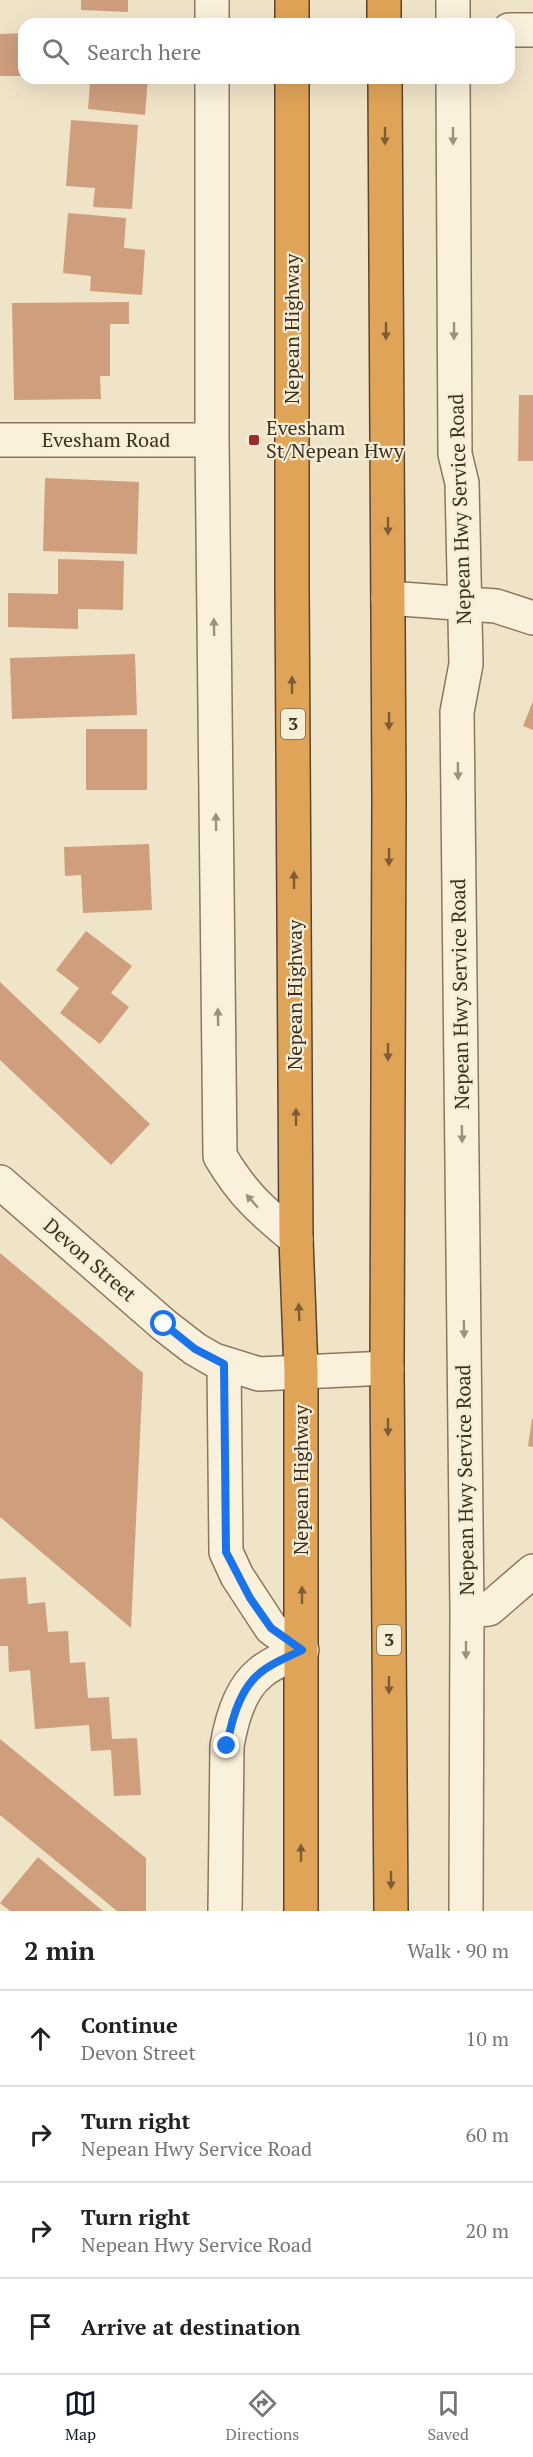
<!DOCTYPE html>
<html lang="en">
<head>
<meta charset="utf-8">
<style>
  :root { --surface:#fff; --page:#f6f6f6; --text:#222; --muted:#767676; --line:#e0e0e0; --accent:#111827 }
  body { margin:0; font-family:"PT Serif",serif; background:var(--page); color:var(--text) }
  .stop { position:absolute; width:18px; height:18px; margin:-14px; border:4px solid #1a73e8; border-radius:50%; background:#fff }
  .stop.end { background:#1a73e8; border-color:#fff; box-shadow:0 2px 6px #0008 }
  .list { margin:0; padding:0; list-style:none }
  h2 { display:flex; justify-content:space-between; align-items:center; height:78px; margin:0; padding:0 24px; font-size:26px }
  h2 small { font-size:20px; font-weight:400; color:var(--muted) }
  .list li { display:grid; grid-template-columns:39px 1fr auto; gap:18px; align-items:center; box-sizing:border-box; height:96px; padding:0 24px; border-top:2px solid var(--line) }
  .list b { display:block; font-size:22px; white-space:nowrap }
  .list p { margin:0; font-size:20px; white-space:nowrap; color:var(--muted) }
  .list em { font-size:20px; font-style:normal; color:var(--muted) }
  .icon { flex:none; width:33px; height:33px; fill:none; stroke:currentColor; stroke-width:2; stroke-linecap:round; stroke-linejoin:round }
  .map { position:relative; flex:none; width:533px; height:1911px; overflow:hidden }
  .search { position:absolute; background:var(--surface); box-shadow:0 6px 24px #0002; left:18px; right:18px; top:18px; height:66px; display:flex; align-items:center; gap:15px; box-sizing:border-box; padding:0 21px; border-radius:18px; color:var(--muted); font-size:22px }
  .sheet { height:462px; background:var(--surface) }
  nav { display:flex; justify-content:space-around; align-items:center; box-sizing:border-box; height:84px; border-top:2px solid var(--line); background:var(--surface); font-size:16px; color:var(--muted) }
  nav a { display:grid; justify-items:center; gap:3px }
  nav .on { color:var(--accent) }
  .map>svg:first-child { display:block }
  .building { fill:#cf9f7d }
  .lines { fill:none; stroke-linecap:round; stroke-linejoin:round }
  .street-casing { stroke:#8d765c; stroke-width:36 }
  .highway-casing { stroke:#5b4430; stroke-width:36 }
  .street { stroke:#faf1dc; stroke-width:33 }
  .highway { stroke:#e0a458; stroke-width:33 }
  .oneway { fill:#7e5d36 }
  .oneway2 { fill:#9c907e }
  .route { stroke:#1a73e8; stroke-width:8 }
  .poi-dot { fill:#9e2a2b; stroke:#f7eed8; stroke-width:2 }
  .labels { text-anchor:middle; stroke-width:4.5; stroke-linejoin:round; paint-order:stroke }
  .shield { fill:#f7eed8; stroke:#756857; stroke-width:1.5 }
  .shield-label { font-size:18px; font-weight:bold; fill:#3d2e20 }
  .street-label { font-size:20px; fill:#3d2e20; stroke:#f7eed8 }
  .poi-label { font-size:20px; fill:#3d2e20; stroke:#f7eed8; text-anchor:start }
</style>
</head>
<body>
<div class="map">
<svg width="533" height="1911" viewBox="0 0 533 1911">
  <rect width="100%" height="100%" fill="#f0e4c8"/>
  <!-- building -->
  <path class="building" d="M81,0H128V12L81,10Z
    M24,33V76H0V34Z
    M74,78H148L145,115L88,109L90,82L73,81Z
    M71,120L138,125L132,209L93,207L95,188L66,186Z
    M68,213L126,218L124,248L145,250L142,295L90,291L91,276L63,273Z
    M129,302V324H110V376H100L101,399L14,400L12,303Z
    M519,395H533V461H518Z
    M45,478L139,482L137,554L43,551Z
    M58,559L124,561L123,610L78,609V629L8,627V593L58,594Z
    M135,654L137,715L12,719L10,658Z
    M533,701V730L523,726Z
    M86,729H147V790H86Z
    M149,844L152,910L83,913L81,875L65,876L64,847Z
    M86,931L132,966L111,993L129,1007L100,1044L60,1013L79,988L56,970Z
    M0,982L150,1124L111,1165L0,1060Z
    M0,1253L143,1373L131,1628L0,1517Z
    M532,1419H533V1447L528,1446Z
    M26,1577L28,1604L45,1602L48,1632L68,1631L70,1663L85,1662L88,1698L109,1697L112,1739L137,1738L141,1795L114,1796L111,1750L91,1751L89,1725L35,1729L30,1670L9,1672L8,1646H0V1579Z
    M0,1739L146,1858V1911H117L0,1815Z
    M38,1857L103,1911H10L0,1903Z"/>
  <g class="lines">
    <defs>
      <path id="street" d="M212,24V0
        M453,24V0
        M509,30H533
        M212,78V440L220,1156C243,1195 262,1211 296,1239
        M453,78L455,454L462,483L466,664L457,712L467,1611L466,1911
        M0,440H212
        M388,598L496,606L533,618
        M0,1182L164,1325L195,1349L214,1360L259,1374L387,1368
        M224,1364L226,1552L237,1576L271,1628L302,1650C288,1657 271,1663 260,1673C240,1689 231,1722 227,1746L225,1911
        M467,1611L489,1609L533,1571"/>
      <path id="highway" d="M384,0V24
        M292,24V0
        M292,78V588L296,1239L301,1371V1911
        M385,78L389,799L387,1368L391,1911"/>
    </defs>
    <!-- street casing -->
    <use href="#street" class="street-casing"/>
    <!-- highway casing -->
    <use href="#highway" class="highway-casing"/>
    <!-- street -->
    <use href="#street" class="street"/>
    <!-- highway -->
    <use href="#highway" class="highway"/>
  </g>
  <!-- one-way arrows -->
  <defs><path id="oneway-solid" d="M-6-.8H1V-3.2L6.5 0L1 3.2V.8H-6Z" transform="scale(1.5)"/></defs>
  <g class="oneway">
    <use href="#oneway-solid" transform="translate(385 136) rotate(90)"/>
    <use href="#oneway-solid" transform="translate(386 331) rotate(90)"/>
    <use href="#oneway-solid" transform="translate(388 526) rotate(90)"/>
    <use href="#oneway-solid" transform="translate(292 685) rotate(-90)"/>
    <use href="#oneway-solid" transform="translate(389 721) rotate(90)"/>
    <use href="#oneway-solid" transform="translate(389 857) rotate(90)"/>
    <use href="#oneway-solid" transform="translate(294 880) rotate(-90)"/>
    <use href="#oneway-solid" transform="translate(388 1052) rotate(90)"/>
    <use href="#oneway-solid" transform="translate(296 1117) rotate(-90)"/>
    <use href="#oneway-solid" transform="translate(299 1312) rotate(-92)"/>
    <use href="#oneway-solid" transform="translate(388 1427) rotate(90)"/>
    <use href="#oneway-solid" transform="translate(302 1595) rotate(-90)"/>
    <use href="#oneway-solid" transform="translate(389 1685) rotate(90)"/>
    <use href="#oneway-solid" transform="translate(301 1853) rotate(-90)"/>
    <use href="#oneway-solid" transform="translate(391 1880) rotate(90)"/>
  </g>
  <g class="oneway2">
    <use href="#oneway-solid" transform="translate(453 136) rotate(90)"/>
    <use href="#oneway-solid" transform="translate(454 331) rotate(90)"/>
    <use href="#oneway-solid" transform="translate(214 627) rotate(-91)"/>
    <use href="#oneway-solid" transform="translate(458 771) rotate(89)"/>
    <use href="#oneway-solid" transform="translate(216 822) rotate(-91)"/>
    <use href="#oneway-solid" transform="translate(218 1017) rotate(-91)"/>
    <use href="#oneway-solid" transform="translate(462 1134) rotate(89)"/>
    <use href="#oneway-solid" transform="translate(252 1201) rotate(-132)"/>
    <use href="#oneway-solid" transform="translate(464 1329) rotate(89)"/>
    <use href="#oneway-solid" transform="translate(466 1650) rotate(90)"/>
  </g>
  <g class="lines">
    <!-- route -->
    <path class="route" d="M164,1324L195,1349L224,1364L226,1552L250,1598L271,1628L302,1650C288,1657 271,1663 260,1673C240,1689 231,1722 227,1746"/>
  </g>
  <!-- markers -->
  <rect class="poi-dot" x="248" y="434" width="12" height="12" rx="3"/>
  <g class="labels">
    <!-- shield labels -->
    <g class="shield">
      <rect x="281" y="709" width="24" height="30" rx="4.5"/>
      <rect x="377" y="1625" width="24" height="30" rx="4.5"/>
    </g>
    <g class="shield-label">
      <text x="293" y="730">3</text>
      <text x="389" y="1646">3</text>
    </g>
    <!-- street labels -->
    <g class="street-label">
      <text transform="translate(292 329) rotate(-90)" y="7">Nepean Highway</text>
      <text x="106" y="447">Evesham Road</text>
      <text transform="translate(460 509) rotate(-92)" y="7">Nepean Hwy Service Road</text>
      <text transform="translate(460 994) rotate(-91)" y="7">Nepean Hwy Service Road</text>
      <text transform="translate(295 995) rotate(-90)" y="7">Nepean Highway</text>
      <text transform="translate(90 1260) rotate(41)" y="7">Devon Street</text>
      <text transform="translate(301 1480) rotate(-90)" y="7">Nepean Highway</text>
      <text transform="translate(465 1480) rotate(-91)" y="7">Nepean Hwy Service Road</text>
    </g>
    <!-- poi labels -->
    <g class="poi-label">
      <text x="266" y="435">Evesham<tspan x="266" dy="23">St/Nepean Hwy</tspan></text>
    </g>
  </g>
</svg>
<div class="stop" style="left:164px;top:1324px"></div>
<div class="stop end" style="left:227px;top:1746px"></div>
<div class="search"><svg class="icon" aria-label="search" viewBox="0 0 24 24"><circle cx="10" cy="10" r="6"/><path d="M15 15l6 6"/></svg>Search here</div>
</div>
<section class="sheet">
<h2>2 min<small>Walk · 90 m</small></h2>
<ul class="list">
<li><svg class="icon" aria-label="ahead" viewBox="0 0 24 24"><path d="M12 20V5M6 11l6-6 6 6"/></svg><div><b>Continue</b><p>Devon Street</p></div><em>10 m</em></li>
<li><svg class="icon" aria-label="right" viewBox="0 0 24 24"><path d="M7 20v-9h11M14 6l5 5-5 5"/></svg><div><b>Turn right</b><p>Nepean Hwy Service Road</p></div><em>60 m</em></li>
<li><svg class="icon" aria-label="right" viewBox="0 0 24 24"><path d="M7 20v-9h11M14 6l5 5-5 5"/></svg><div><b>Turn right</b><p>Nepean Hwy Service Road</p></div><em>20 m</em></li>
<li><svg class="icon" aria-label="arrive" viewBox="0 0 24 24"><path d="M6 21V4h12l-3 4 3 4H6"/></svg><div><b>Arrive at destination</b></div></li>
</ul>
</section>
<nav>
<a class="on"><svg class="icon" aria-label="map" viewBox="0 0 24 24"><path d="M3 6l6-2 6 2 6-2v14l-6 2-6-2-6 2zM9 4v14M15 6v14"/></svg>Map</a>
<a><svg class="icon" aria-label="directions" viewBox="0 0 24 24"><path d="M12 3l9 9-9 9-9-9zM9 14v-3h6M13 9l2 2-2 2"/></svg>Directions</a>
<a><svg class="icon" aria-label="saved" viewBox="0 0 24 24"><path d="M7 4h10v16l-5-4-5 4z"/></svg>Saved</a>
</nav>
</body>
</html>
